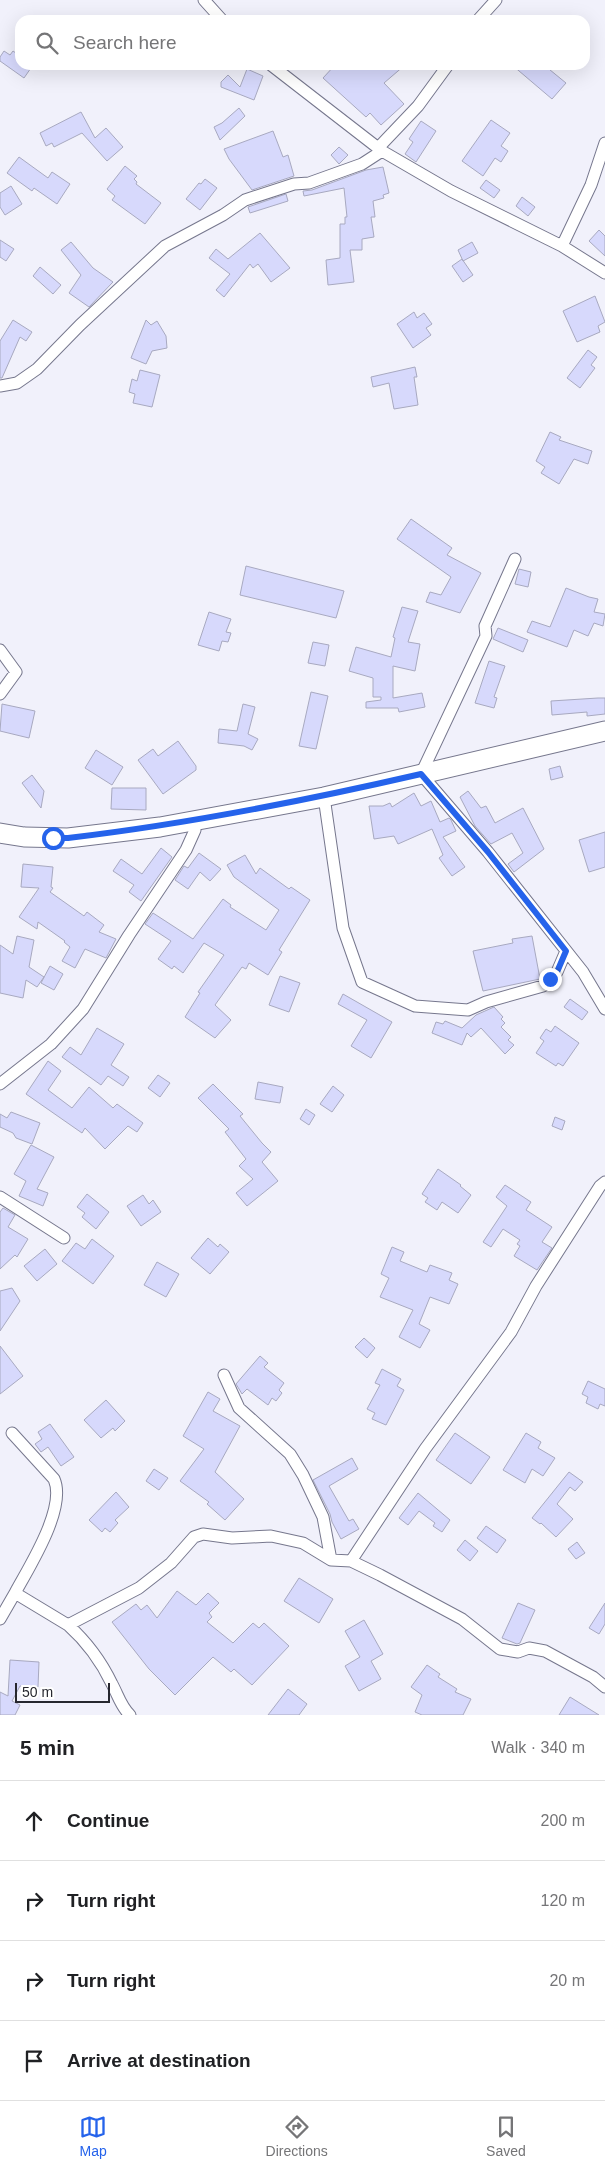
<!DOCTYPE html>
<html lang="en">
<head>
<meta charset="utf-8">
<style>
  :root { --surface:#fff; --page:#f2f2f2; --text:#202124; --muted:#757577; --line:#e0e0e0; --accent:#2563eb }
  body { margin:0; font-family:Arial,sans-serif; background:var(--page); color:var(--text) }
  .scale { position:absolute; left:15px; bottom:12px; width:95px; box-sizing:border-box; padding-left:5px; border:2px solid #26272f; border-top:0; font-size:14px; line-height:18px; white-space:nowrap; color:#26272f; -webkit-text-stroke:4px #fff; paint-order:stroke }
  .stop { position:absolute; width:15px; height:15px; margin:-11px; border:4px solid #2563eb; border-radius:50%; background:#fff }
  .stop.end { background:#2563eb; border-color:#fff; box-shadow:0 1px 5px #0008 }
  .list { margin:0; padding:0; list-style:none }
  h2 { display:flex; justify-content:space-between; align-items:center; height:65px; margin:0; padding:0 20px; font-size:21px }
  h2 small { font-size:16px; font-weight:400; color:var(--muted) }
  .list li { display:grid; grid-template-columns:32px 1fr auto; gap:15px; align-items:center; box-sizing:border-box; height:80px; padding:0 20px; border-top:1px solid var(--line) }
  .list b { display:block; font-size:19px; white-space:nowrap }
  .list em { font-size:16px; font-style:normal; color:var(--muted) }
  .icon { flex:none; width:28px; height:28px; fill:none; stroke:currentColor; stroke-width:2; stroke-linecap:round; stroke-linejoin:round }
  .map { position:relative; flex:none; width:605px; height:1715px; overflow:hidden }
  .search { position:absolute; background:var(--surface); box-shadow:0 5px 20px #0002; left:15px; right:15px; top:15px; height:55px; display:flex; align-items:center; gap:12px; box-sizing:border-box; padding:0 18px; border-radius:15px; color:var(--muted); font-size:19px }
  .sheet { height:385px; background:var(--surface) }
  nav { display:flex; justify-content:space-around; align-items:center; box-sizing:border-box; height:70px; border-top:1px solid var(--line); background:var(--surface); font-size:14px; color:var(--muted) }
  nav a { display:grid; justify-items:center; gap:2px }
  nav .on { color:var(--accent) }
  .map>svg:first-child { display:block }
  .building { fill:#d7d9fc; stroke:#a8a9c0 }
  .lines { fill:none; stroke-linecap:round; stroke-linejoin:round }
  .street-casing { stroke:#76778d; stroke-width:13 }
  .primary-casing { stroke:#76778d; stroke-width:21 }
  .street { stroke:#fff; stroke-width:11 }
  .primary { stroke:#fff; stroke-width:19 }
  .route { stroke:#2563eb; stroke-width:6 }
</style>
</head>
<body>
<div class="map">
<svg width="605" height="1715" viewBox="0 0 605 1715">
  <rect width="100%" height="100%" fill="#f1f1fb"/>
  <!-- building -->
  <path class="building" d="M4,51L10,55L13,51L20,56V65H33L24,78L0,61V57Z
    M335,65H405L384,83L404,104L381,125L370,113L366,117L323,78Z
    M512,65H544L566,83L552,99Z
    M247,69L263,76L254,100L221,87V82L228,75L240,87Z
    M239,108L245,116L220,140L214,127L222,123Z
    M81,112L95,138L106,128L123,147L107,161L82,133L54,147L52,143L46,146L40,133Z
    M491,120L510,133L501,146L508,151L501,162L495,158L483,176L462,161Z
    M421,121L436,131L416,162L405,154L413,142L409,139Z
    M273,131L283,157L288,155L294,176L252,190L229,159L224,149Z
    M339,147L348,155L339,164L331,155Z
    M19,157L48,178L52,172L70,184L57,204L34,188L32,191L7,173Z
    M125,166L137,176L134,179L137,182L136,184L161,203L145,224L112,200L115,196L107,189Z
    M383,167L389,193L383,195L384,198L373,201L375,217H371L374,237L362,239V250H350L354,282L328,285L326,260L340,258V224H345V217H347L344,188L304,196L303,191L312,190L366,170Z
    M205,179L217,188L200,210L186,199L199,183L201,184Z
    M486,180L500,190L494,198L480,188Z
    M11,186L22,204L5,215L0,207V193Z
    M286,194L288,201L250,213L248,207Z
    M522,197L535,207L528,216L516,206Z
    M599,230L605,236V256L589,241Z
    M260,233L290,268L271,282L258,264L253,268L250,264L224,297L216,290L230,274L209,258L216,249L228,259Z
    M0,240L14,249L6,261L0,257Z
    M71,242L93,268L113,282L89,307L69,293L81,275L61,250Z
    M472,242L478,253L463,261L458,250Z
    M462,259L473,275L463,282L452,266Z
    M40,267L61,285L53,294L33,276Z
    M595,296L605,322L598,326L600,332L577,342L563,311Z
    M414,312L417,318L424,313L432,324L426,328L431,335L413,348L397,324Z
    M13,320L32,332L26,341L20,337L2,378H0V341Z
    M146,320L151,325L157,321L166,336L167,348L152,351L146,364L131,358Z
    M588,350L597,357L591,365L595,368L580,388L567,378Z
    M415,367L417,377H414L418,405L394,409L389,383L373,387L371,377Z
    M140,370L160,375L152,407L133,403L135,394L129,392L132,379L137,381Z
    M550,432L561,437L559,440L592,451L588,464L574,459L559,484L541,473L545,467L536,461Z
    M411,519L452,548L447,555L481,573L460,613L426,602L430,592L441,595L451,577L397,539Z
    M246,566L344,591L336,618L240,595Z
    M519,569L531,572L528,587L515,584Z
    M566,588L589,597L598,599L594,612L605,614L603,626L594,623L588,636L574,630L567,647L527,632L532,621L550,627Z
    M402,607L418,611L408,642L420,644L415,671L393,666V698L422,693L425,707L399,712L398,708H366V702L381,700V697H373V678L349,671L356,647L391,657L395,638L393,637Z
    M209,612L231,619L226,632L231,633L228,642L222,641L219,651L198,645Z
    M498,628L528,640L523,652L493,639Z
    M313,642L329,645L325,666L308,663Z
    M489,661L505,666L494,697L497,698L494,708L475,703Z
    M311,692L328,696L316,749L299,746Z
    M598,698H605V714L587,716V712L552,715L551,701Z
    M2,704L35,711L29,738L0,731Z
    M243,704L255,707L248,734L258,739L252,750L244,746L218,743L219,729L237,731Z
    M178,741L196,766V770L163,794L138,760L153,749L158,756Z
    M96,750L123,767L112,785L85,768Z
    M560,766L563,777L551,780L549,769Z
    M32,775L44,791L41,808L22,783Z
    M112,788H146V810L111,809Z
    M468,791L481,808L486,806L495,823L523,808L544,849L514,872L508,864L523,853L512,833L491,844L475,826L460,797Z
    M414,793L421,806L431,801L440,822L449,818L451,820L456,831L443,837L465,867L452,876L439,858L443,855L432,829L398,844L394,836L374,839L369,806H383L390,803L392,807Z
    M605,832V867L589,872L579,840Z
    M161,848L172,857L141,901L129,892L134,885L113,871L121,859L142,874Z
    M199,853L221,869L210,881L200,872L188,889L175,880L184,866L188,868Z
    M245,855L256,874L260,868L289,889L291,887L310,900L279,950L282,952L268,975L249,963L246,969L242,967L215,1005L231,1020L215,1038L185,1017L200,993L198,992L224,955L204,943L183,973L174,966L172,969L158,959L171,941L145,924L153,913L193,939L223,899L231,905L230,907L266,930L279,910L234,877L227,865Z
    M23,864L53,867L51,887L53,888L50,892L84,916L87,912L104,925L99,932L116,939L106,958L85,949L75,968L62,961L70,947L64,942L65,941L38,922L37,929L19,917L39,888L21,887Z
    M17,936L34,940L29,967L44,977L37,987L26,980L23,998L0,993V945L13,954Z
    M532,936L540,979L483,991L473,951L513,943L512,939Z
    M50,966L63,974L54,990L41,983Z
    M280,976L300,983L289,1012L269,1005Z
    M343,994L392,1022L371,1058L351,1046L367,1020L338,1004Z
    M570,999L588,1012L582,1020L564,1007Z
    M494,1007L503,1017L501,1019L505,1023L501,1027L511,1037L508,1040L514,1045L505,1054L481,1028L471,1037L467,1033L462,1045L432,1033L436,1022L443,1024L445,1021L462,1028L476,1015Z
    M555,1026L579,1043L563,1066L558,1063L556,1066L536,1053L544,1041L540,1038L546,1029L551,1032Z
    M97,1028L124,1044L111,1065L129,1077L123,1086L108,1076L101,1085L62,1057L70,1047L81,1055Z
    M48,1061L61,1071L48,1090L72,1108L89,1087L113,1108L117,1104L143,1123L137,1132L128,1126L105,1149L85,1128L82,1133L26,1094Z
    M158,1075L170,1083L160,1097L148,1088Z
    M258,1082L283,1087L280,1103L255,1099Z
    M213,1084L243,1114L240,1116L262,1143L271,1152L262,1162L278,1181L247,1206L236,1193L253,1179L239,1166L246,1159L225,1132L229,1129L198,1098Z
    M333,1086L344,1095L332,1112L320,1104Z
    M306,1109L315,1115L309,1125L300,1119Z
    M11,1112L40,1123L32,1144L16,1138L13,1133L0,1127V1114L7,1118Z
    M555,1117L565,1121L562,1130L552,1126Z
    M31,1145L54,1157L37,1189L48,1193L43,1206L19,1196L26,1181L14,1174Z
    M438,1169L461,1185L460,1186L471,1195L458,1213L442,1202L437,1210L425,1202L428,1198L422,1194Z
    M505,1185L531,1202L526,1210L552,1227L542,1242L552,1248L537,1270L514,1256L520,1246L517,1244L520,1240L503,1229L491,1247L483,1242L507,1206L496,1197Z
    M87,1194L109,1212L96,1229L82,1217L85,1213L77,1207Z
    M143,1195L149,1204L153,1200L161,1212L141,1226L127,1206Z
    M3,1208L15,1215L8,1227L28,1239L17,1257L15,1255L0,1269V1212Z
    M208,1238L218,1247L220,1244L229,1252L210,1274L191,1258Z
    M92,1239L114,1256L93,1284L62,1261L76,1243L85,1249Z
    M392,1247L404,1252L400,1261L427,1272L430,1265L452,1273L449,1280L458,1284L449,1304L430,1297L419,1324L430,1330L420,1348L399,1337L413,1310L380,1297L389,1278L381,1274Z
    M45,1249L57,1264L37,1281L24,1266Z
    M157,1262L179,1274L166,1297L144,1285Z
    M12,1288L20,1301L0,1331V1291Z
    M364,1338L375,1348L367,1358L355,1347Z
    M0,1346L23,1376L0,1394Z
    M260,1356L268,1363L264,1367L284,1383L279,1390L282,1393L276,1401L272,1398L268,1405L247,1389L242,1394L236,1384Z
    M382,1369L401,1379L397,1386L404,1390L386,1425L372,1419L375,1413L367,1409L380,1385L375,1383Z
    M588,1381L605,1389V1406L600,1404L598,1409L586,1403L588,1397L582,1394Z
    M208,1392L220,1399L213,1411L240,1426L215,1472L244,1499L225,1520L207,1504L209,1502L180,1481L204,1449L183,1436Z
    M106,1400L125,1421L115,1431L113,1428L101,1438L84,1420Z
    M50,1424L74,1457L61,1466L48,1447L41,1452L35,1444L42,1439L38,1432Z
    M455,1433L490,1457L471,1484L436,1460Z
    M526,1433L541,1442L538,1448L555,1458L543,1476L532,1469L525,1483L503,1470Z
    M352,1458L358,1469L329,1486L349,1521L353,1519L359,1529L341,1539L332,1522L330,1514L313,1480Z
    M154,1469L168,1478L159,1490L146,1481Z
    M569,1472L583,1482L575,1491L570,1487L557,1504L573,1519L556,1537L541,1523L540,1524L532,1518Z
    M116,1492L129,1507L115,1520L118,1523L110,1532L105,1528L102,1532L89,1520Z
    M418,1493L450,1520L442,1532L433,1526L435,1523L419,1511L408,1525L399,1518Z
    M486,1526L506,1540L497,1553L477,1538Z
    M465,1540L478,1551L470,1561L457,1550Z
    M577,1542L585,1553L576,1559L568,1549Z
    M299,1578L333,1599L319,1623L284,1601Z
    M177,1591L196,1605L208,1593L219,1603L209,1613L212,1617L207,1622L233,1643L253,1623L259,1628L264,1623L289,1646L252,1685L234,1669L231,1672L213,1657L175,1695L149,1669L112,1622L136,1604L141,1610L147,1605L157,1618Z
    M518,1603L535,1610L520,1643L517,1644L502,1638Z
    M605,1603V1624L599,1634L589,1628Z
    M364,1620L383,1654L371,1661L381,1679L359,1691L345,1666L360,1657L345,1631Z
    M10,1660L39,1662L38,1687L20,1686L12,1701L20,1705L15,1715H0V1692L8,1696Z
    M427,1665L440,1674L438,1677L457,1689L455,1692L471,1699L463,1715H422L415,1712L422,1695L411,1687Z
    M288,1689L307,1704L299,1715H268Z
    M570,1697L599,1715H559Z"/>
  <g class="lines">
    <defs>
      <path id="street" d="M204,0L222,20
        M478,20L496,0
        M271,65L382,151L451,191L562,246L605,273
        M379,147L418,106L448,65
        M562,246L591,185L605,143
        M0,386L17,383L37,369L80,325L165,246L223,215L245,200L294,184L309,183L362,164L382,151
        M515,559L485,626L486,636L421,774L488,852L583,972L605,1009
        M0,650L16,672L0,694
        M324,797L343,928L362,982L415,1006L468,1010L486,1002L543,986L557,972L566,951
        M0,1084L51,1044L83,1009L129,935L186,850L195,830L194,821
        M0,1197L64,1238
        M224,1375L239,1408L290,1454L303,1475L323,1517L331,1560
        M12,1433L54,1479C67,1508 29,1567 15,1593
        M351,1561L380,1575L462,1619L500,1649L518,1652L529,1648L545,1651L593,1677L605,1687
        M0,1619L15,1593L68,1625L139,1588L171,1563L194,1537L203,1534L232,1538L271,1536L303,1543L331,1560L351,1561L425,1449L511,1332L536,1286L600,1186L605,1182
        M68,1625C87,1642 101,1661 112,1684C118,1695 121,1707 130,1715"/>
      <path id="primary" d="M0,833L24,837L68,838L160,827L324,797L605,731"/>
    </defs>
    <!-- street casing -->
    <use href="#street" class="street-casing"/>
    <!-- primary casing -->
    <use href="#primary" class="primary-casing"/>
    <!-- street -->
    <use href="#street" class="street"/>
    <!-- primary -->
    <use href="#primary" class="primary"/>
  </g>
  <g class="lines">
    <!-- route -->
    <path class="route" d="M53,838H68C187,824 304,801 421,774L488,852L566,951L557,972L550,979"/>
  </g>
</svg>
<div class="scale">50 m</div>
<div class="stop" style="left:53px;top:838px"></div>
<div class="stop end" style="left:550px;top:979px"></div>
<div class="search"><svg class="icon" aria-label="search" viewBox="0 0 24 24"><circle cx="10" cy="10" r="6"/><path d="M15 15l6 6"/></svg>Search here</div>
</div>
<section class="sheet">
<h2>5 min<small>Walk · 340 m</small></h2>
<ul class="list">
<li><svg class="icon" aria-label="ahead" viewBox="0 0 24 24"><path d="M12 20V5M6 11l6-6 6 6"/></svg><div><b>Continue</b></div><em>200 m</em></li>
<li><svg class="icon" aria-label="right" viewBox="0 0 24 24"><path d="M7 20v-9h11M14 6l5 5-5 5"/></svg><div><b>Turn right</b></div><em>120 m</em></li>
<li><svg class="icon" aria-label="right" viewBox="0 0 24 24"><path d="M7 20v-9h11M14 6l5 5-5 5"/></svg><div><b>Turn right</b></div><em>20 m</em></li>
<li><svg class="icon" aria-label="arrive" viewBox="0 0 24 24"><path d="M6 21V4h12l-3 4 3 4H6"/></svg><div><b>Arrive at destination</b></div></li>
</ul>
</section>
<nav>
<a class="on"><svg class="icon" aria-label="map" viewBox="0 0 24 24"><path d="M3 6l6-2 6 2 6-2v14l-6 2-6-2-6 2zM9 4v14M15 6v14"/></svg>Map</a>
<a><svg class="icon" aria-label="directions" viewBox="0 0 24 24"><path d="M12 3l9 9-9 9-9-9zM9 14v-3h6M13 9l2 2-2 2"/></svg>Directions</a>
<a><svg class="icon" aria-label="saved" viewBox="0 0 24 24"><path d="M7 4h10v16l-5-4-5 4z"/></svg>Saved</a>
</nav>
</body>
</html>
